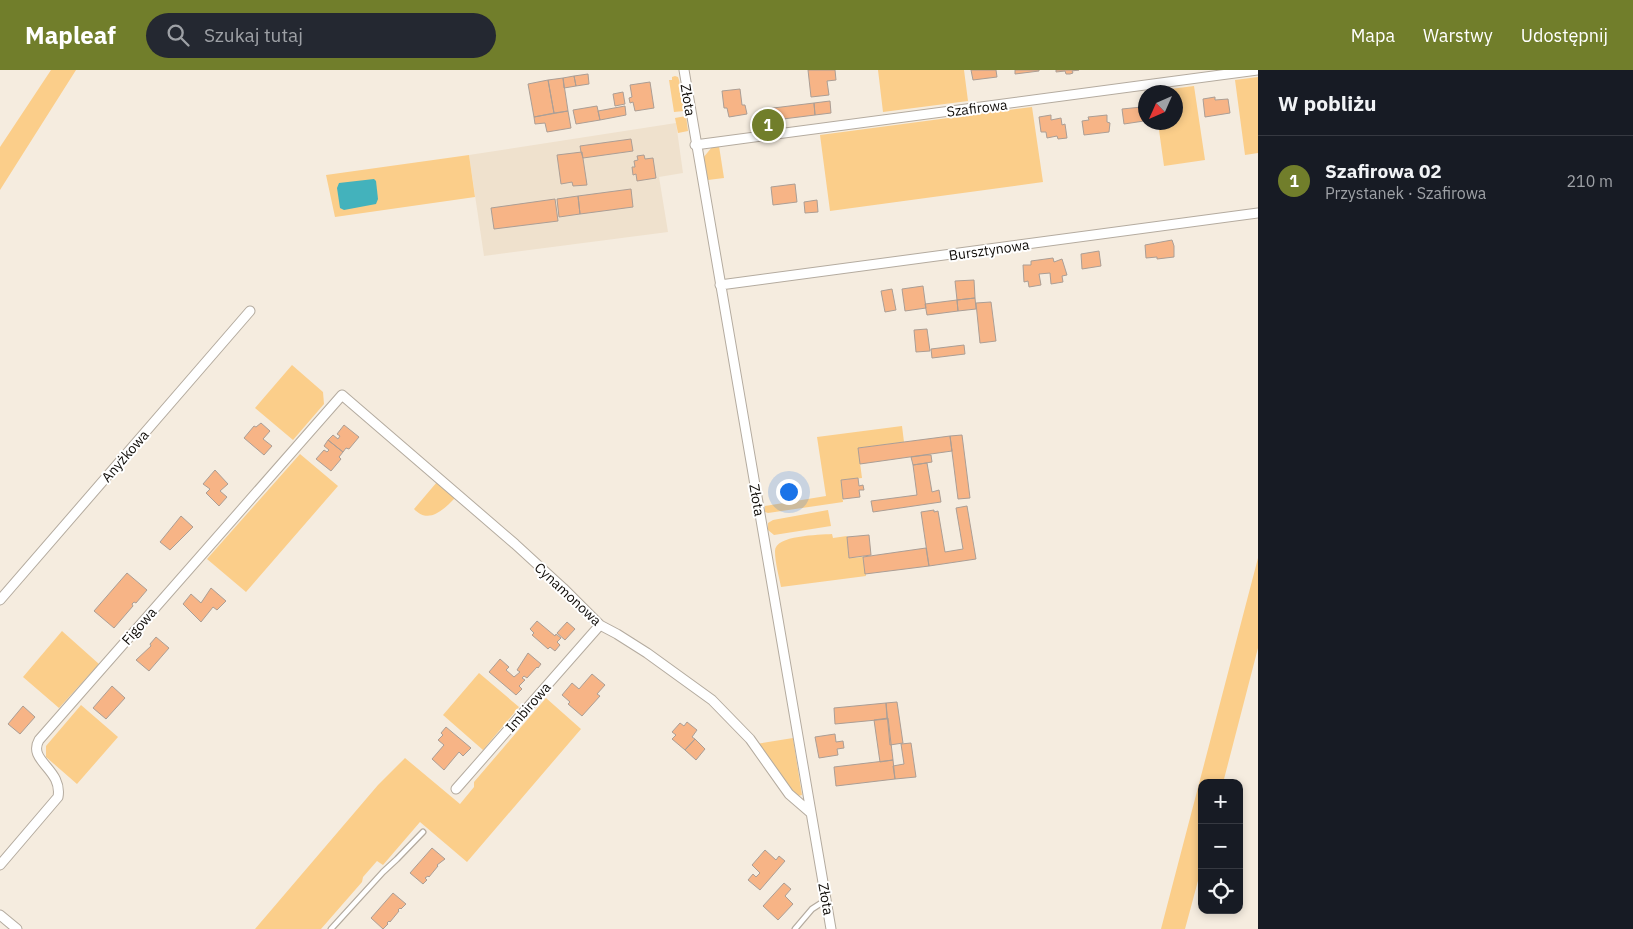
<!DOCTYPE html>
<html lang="pl">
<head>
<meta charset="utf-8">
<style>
  :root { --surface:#171b24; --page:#242831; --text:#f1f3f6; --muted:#9ea1a6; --line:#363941; --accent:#717e2b }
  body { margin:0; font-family:"IBM Plex Sans",sans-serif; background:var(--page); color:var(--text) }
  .controls { position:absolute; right:15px; bottom:15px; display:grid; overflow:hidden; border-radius:10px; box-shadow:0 2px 8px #0003 }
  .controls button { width:45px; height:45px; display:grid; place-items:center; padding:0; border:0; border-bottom:1px solid var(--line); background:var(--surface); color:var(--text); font:25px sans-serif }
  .compass { position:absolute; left:1138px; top:15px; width:45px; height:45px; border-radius:50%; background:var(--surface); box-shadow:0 2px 8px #0003; rotate:225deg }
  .you { position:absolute; left:788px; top:421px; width:18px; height:18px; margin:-12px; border:4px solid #fff; border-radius:50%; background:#1a73e8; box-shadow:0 0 0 8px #1a73e833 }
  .badge { display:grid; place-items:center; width:32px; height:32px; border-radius:50%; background:var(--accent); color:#fff; font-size:16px; font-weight:700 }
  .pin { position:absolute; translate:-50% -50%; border:2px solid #fff; box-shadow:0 1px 5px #0006 }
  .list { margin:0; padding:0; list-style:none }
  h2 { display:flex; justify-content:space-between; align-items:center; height:65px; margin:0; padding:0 20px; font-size:21px }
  h2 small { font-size:16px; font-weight:400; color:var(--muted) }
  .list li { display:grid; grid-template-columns:32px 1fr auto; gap:15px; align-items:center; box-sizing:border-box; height:90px; padding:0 20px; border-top:1px solid var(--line) }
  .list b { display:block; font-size:19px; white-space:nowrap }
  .list p { margin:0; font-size:16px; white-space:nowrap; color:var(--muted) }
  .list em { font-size:16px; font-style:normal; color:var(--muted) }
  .icon { flex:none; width:28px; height:28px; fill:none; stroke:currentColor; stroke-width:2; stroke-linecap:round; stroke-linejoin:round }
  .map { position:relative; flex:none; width:1258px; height:859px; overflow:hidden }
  header { display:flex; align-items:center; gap:30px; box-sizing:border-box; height:70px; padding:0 25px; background:var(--accent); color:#fff }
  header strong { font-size:24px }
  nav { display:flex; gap:28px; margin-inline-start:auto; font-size:18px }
  .search { width:350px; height:45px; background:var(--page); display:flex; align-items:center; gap:12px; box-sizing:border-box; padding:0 18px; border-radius:28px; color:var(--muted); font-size:19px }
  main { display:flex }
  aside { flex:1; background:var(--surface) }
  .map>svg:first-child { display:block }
  .built { fill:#efe1cd }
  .green { fill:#fbce8a }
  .water { fill:#43b2bc }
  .building { fill:#f7b486; stroke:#ab9e95 }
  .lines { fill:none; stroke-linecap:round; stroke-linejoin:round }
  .lane-casing { stroke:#b4ab9f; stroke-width:7 }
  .street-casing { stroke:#b4ab9f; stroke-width:11 }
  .lane { stroke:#fff; stroke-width:4.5 }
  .street { stroke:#fff; stroke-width:9 }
  .labels { text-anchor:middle; stroke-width:4; stroke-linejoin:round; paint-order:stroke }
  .street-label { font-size:14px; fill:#0f0c08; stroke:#fff }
</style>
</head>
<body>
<header>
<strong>Mapleaf</strong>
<div class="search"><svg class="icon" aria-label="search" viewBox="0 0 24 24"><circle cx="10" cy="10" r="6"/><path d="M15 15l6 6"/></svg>Szukaj tutaj</div>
<nav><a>Mapa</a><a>Warstwy</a><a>Udostępnij</a></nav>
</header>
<main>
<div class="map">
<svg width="1258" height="859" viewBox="0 0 1258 859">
  <rect width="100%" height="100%" fill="#f5ecdf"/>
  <!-- built -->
  <path class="built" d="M676,53L683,103L659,107L668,162L484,186L469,85Z"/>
  <!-- green -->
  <path class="green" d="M51,0H76L0,120V77Z
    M878,0H964L968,31L883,42Z
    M675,6L678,7L679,10L684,41L674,42L669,10H672V7Z
    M1258,7V83L1245,85L1235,10Z
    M1194,16L1205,90L1164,96L1158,53L1176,52V22H1155V21Z
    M1032,37L1043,112L830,141L820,65Z
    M686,46L688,61L678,63L675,48Z
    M719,76L724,108L708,110L703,88L712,77Z
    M469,85L475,127L335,147L326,105Z
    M292,295L323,322L324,334L293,370L255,338Z
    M902,356L904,372L858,378L862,408L841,410L843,432L768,443L765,442V436L826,426L817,367Z
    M300,384L338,416L246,522L207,489Z
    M437,412L455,428C444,439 429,455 414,439Z
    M828,440L831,456L774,465L768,460V453L773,450Z
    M832,464L833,468L847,466L849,488L863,487L866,506L781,517C779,506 775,493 775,481C775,465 819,465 832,464Z
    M1258,488V578L1223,713H1202V796L1185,859H1161Z
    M62,561L99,594L59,638L23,607Z
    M479,603L519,637L483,680L443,645Z
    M546,628L581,659L467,792L420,752L383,795L377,791L363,807L362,812L321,859H255L378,715L405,688L460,734L474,717V712Z
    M81,635L118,667L77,714L46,687V676Z
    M793,668L802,725L798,726L792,723L756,674Z"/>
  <!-- water -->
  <path class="water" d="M374,109L376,111L378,129L376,134L344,140L340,138L337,118L339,113Z"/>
  <!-- building -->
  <path class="building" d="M808,0H835L836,10L827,11L829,25L811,27Z
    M971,0H996L997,7L973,10Z
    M1015,0H1039V1L1015,4Z
    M1056,0H1079L1072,1L1073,3L1070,4H1066L1065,1L1056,2Z
    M588,4L589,14L576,16L574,6Z
    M574,6L576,16L564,18L563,8Z
    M563,8L568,41L554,43L548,10Z
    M548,10L554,43L534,47L528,14Z
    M650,12L654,38L635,41L633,32L630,33L629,28L632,27L630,15Z
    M740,19L742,35H745L747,44L729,47L727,38H724L722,21Z
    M623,22L625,34L615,36L613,24Z
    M1215,27V30L1228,29L1230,43L1205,47L1203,29Z
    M830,31L831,43L815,45L814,33Z
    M814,33L815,45L767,51L765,39Z
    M597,36L600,50L576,54L573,40Z
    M625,36L626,45L600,50L598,41Z
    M1142,37L1144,51L1124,54L1122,39Z
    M568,41L571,58L547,62L545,53L535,54L534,47Z
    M1051,45V50L1061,48L1062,55L1065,54L1067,68L1058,69L1057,66L1047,68L1046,62H1041L1039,47Z
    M1107,45V52L1110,53L1109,62L1084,65L1082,51L1089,50L1088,47Z
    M631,69L633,81L583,88L581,82L580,76Z
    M582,82L587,115L573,116L572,112L561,114L557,85Z
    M644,85L645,89L653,88L656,108L637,111L636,104L633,105L632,97H635L634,91L638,90L637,86Z
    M795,114L797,132L773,135L771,117Z
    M631,119L633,137L580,144L578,126Z
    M578,126L580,144L559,147L557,129Z
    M555,129L558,151L494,159L491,138Z
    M817,130L818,142L805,143L804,132Z
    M1172,170L1174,176V187L1157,189V187L1146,188L1145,175Z
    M1099,181L1101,196L1082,199L1081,184Z
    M1053,188L1054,192L1062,189L1067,205L1062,206L1063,212L1051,214L1050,203L1039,204L1041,215L1029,217L1028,211L1024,212L1023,195H1031V191Z
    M974,210L975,228L957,230L955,211Z
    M923,216L926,238L905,241L902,219Z
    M892,219L896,240L885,242L881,221Z
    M975,228L976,239L958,241L957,230Z
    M957,230L958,241L927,245L925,234Z
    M991,232L996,271L980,273L976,233Z
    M927,259L930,281L916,282L914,260Z
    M964,275L965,284L932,288L931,279Z
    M261,353L270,361L263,369L272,376L264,385L244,368L254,356L256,357Z
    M344,355L359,367L349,379L346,378L343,382L328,370L333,365L338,369L340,366L337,364Z
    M962,365L970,428L958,429L950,366Z
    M950,366L952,381L860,394L858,378Z
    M328,370L343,382L339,387L341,389L331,401L316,389L324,380L327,382L329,380L324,376Z
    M926,385H931L932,392L913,395L911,387Z
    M927,393L932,422L939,420L941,432L873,442L871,431L917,425L913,395Z
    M215,400L228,414L220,421L227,427L219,436L206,423L210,419L203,414Z
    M858,408L859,416L863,415L864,420H859L860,427L843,429L841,410Z
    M967,436L976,489L929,496L921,442L934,440V442L938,441L945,482L963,479L956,438Z
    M181,446L193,457L170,480L160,472Z
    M869,465L871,485L849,488L847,467Z
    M926,478L929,496L865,504L863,487Z
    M127,503L147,520L136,533L134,532L132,534L133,536L114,558L94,541Z
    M211,518L226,531L217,540L213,537L201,552L183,534L191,524L201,533Z
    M537,551L555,566L556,564L561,568L557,572L560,575L555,581L550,577L548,579L532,565L534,563L530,559Z
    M567,552L575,559L565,570L557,563Z
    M156,567L169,578L149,601L136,590L151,576L150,574Z
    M528,583L541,594L538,598L537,597L527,608L524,606L522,608L525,610L519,616L522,619L516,625L489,602L500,589L509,597L506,600L514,607L520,602L517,600Z
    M592,604L605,615L597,624L600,626L582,646L568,634L570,632L562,625L572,613L579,619Z
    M112,616L125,628L106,649L93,638Z
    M897,632L903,673L890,675L886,633Z
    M886,633L887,649L835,654L834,638Z
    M23,636L35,647L20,664L8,654Z
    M888,648L893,690L880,692L874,650Z
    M687,652L697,660L692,667L695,669L685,680L672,669L676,665L672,662L680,653L684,656Z
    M446,657L471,678L463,686L459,682L444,700L432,689L444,675L438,670L443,665L441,663Z
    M835,664L836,672L843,671L844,678L837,679L838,685L819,688L815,667Z
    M695,669L705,679L696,690L685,680Z
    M911,673L916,707L895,709L893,696L904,694L901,674Z
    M893,690L895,709L836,716L834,697Z
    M432,778L445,789L437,795L438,796L429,807L428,806L425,808L427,810L423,814L410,803Z
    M765,780L776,790L779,786L785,791L760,820L748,810L753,804L756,807L760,803L752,795Z
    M784,813L791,819L785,826L793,834L778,850L763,836Z
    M393,823L406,834L401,839L400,838L398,840L399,841L390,852L389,851L387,853L388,854L383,859L371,848Z"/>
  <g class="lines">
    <defs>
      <path id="lane" d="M331,859L383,802L397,789L423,762
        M795,859L812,839L826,830"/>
      <path id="street" d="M684,0L831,859
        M695,75L1258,0
        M720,215L1258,143
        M0,530L250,241
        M456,719L600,555
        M0,795L58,727C63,699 27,691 39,670L342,325L515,474L563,518L600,555L617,564L647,583L712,630L750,669L789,724L811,743
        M0,845L17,859"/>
    </defs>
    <!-- lane casing -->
    <use href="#lane" class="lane-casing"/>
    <!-- street casing -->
    <use href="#street" class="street-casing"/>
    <!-- lane -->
    <use href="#lane" class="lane"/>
    <!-- street -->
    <use href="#street" class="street"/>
  </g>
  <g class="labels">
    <!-- street labels -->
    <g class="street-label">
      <text transform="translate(688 30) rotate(81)" y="5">Złota</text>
      <text transform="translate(977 38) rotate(-7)" y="5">Szafirowa</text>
      <text transform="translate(989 180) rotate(-8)" y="5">Bursztynowa</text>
      <text transform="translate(125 386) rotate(-49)" y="5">Anyżkowa</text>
      <text transform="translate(757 430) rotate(80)" y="5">Złota</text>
      <text transform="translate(568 524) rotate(43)" y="5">Cynamonowa</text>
      <text transform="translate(139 556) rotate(-49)" y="5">Figowa</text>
      <text transform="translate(528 637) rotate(-49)" y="5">Imbirowa</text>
      <text transform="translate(826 829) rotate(80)" y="5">Złota</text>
    </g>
  </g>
</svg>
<div class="controls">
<button>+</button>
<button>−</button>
<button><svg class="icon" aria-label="locate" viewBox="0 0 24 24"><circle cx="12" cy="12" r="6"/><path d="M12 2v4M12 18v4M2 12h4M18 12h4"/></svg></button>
</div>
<svg class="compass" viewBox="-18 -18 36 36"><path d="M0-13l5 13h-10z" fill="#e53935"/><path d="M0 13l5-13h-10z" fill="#9ea1a6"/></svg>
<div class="you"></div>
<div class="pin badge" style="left:768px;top:55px">1</div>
</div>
<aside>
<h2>W pobliżu<small></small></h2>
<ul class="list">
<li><span class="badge">1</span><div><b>Szafirowa 02</b><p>Przystanek · Szafirowa</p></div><em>210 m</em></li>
</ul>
</aside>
</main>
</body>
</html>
